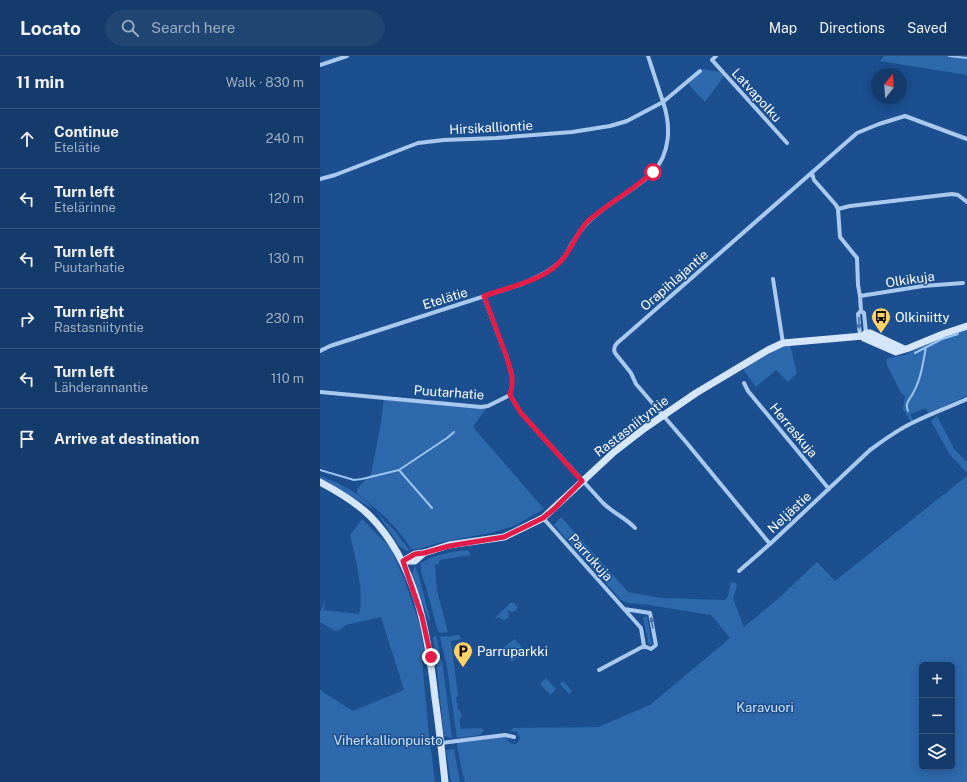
<!DOCTYPE html>
<html lang="en">
<head>
<meta charset="utf-8">
<style>
  :root { --surface:#143b6b; --page:#214673; --text:#f1f3f6; --muted:#9dadc1; --line:#33557e }
  body { margin:0; font-family:"Public Sans",sans-serif; background:var(--page); color:var(--text) }
  .controls { position:absolute; right:12px; bottom:12px; display:grid; overflow:hidden; border-radius:6px; box-shadow:0 2px 10px #0003 }
  .controls button { width:36px; height:36px; display:grid; place-items:center; padding:0; border:0; border-bottom:1px solid var(--line); background:var(--surface); color:var(--text); font:20px sans-serif }
  .compass { position:absolute; left:551px; top:12px; width:36px; height:36px; border-radius:50%; background:var(--surface); box-shadow:0 2px 10px #0003; rotate:17deg }
  .stop { position:absolute; width:12px; height:12px; margin:-9px; border:3px solid #e11d48; border-radius:50%; background:#fff }
  .stop.end { background:#e11d48; border-color:#fff; box-shadow:0 1px 4px #0008 }
  .list { margin:0; padding:0; list-style:none }
  h2 { display:flex; justify-content:space-between; align-items:center; height:52px; margin:0; padding:0 16px; font-size:17px }
  h2 small { font-size:13px; font-weight:400; color:var(--muted) }
  .list li { display:grid; grid-template-columns:26px 1fr auto; gap:12px; align-items:center; box-sizing:border-box; height:60px; padding:0 16px; border-top:1px solid var(--line) }
  .list b { display:block; font-size:15px; white-space:nowrap }
  .list p { margin:0; font-size:13px; white-space:nowrap; color:var(--muted) }
  .list em { font-size:13px; font-style:normal; color:var(--muted) }
  .icon { flex:none; width:22px; height:22px; fill:none; stroke:currentColor; stroke-width:2; stroke-linecap:round; stroke-linejoin:round }
  .map { position:relative; flex:none; width:647px; height:726px; overflow:hidden }
  header { display:flex; align-items:center; gap:24px; box-sizing:border-box; height:56px; padding:0 20px; background:var(--surface); border-bottom:1px solid var(--line) }
  header strong { font-size:19px }
  nav { display:flex; gap:22px; margin-inline-start:auto; font-size:14px }
  .search { width:280px; height:36px; background:var(--page); display:flex; align-items:center; gap:10px; box-sizing:border-box; padding:0 14px; border-radius:22px; color:var(--muted); font-size:15px }
  main { display:flex }
  aside { flex:1; background:var(--surface) }
  .map>svg:first-child { display:block }
  .green { fill:#2e69ad; fill-rule:evenodd }
  .lines { fill:none; stroke-linecap:round; stroke-linejoin:round }
  .stream { stroke:#9cc4f0; stroke-width:2 }
  .street { stroke:#a9c9ee; stroke-width:4 }
  .secondary { stroke:#d6e6fa; stroke-width:7 }
  .oneway { fill:#4674ac }
  .route { stroke:#e11d48; stroke-width:5 }
  .labels { text-anchor:middle; stroke-width:3; stroke-linejoin:round; paint-order:stroke }
  .street-label { font-size:13px; fill:#fff; stroke:#1b4f8f }
  .poi-label { font-size:13px; fill:#fff; stroke:#1b4f8f; text-anchor:start }
  .park-label { font-size:13px; fill:#cfe3fa; stroke:#1b4f8f }
</style>
</head>
<body>
<header>
<strong>Locato</strong>
<div class="search"><svg class="icon" aria-label="search" viewBox="0 0 24 24"><circle cx="10" cy="10" r="6"/><path d="M15 15l6 6"/></svg>Search here</div>
<nav><a>Map</a><a>Directions</a><a>Saved</a></nav>
</header>
<main>
<aside>
<h2>11 min<small>Walk · 830 m</small></h2>
<ul class="list">
<li><svg class="icon" aria-label="ahead" viewBox="0 0 24 24"><path d="M12 20V5M6 11l6-6 6 6"/></svg><div><b>Continue</b><p>Etelätie</p></div><em>240 m</em></li>
<li><svg class="icon" aria-label="left" viewBox="0 0 24 24"><path d="M17 20v-9H6M10 6l-5 5 5 5"/></svg><div><b>Turn left</b><p>Etelärinne</p></div><em>120 m</em></li>
<li><svg class="icon" aria-label="left" viewBox="0 0 24 24"><path d="M17 20v-9H6M10 6l-5 5 5 5"/></svg><div><b>Turn left</b><p>Puutarhatie</p></div><em>130 m</em></li>
<li><svg class="icon" aria-label="right" viewBox="0 0 24 24"><path d="M7 20v-9h11M14 6l5 5-5 5"/></svg><div><b>Turn right</b><p>Rastasniityntie</p></div><em>230 m</em></li>
<li><svg class="icon" aria-label="left" viewBox="0 0 24 24"><path d="M17 20v-9H6M10 6l-5 5 5 5"/></svg><div><b>Turn left</b><p>Lähderannantie</p></div><em>110 m</em></li>
<li><svg class="icon" aria-label="arrive" viewBox="0 0 24 24"><path d="M6 21V4h12l-3 4 3 4H6"/></svg><div><b>Arrive at destination</b></div></li>
</ul>
</aside>
<div class="map">
<svg width="647" height="726" viewBox="0 0 647 726">
  <rect width="100%" height="100%" fill="#1b4f8f"/>
  <!-- green -->
  <path class="green" d="M564,0H647V19L560,5Z
    M383,13L400,16L404,20L385,46L368,28Z
    M647,273V340L608,357L606,352L590,358L594,366L592,367L583,353L585,340L581,337L566,307L567,302L584,299L620,282Z
    M470,289L477,317L468,326L456,314L436,331L424,315L425,312L456,294Z
    M64,342L168,350L153,371L224,453L194,470L170,477L117,487L100,493H91C78,471 57,453 37,437V433L51,418L61,367Z
    M617,360L635,394L647,406V417L630,399L611,365Z
    M0,420C15,425 45,439 53,453L0,422Z
    M647,420V726H145L141,712L137,687L183,681L186,682L190,687C195,689 199,687 200,682L197,676L191,675L193,672L278,671L330,649L410,582L391,559L329,549L309,547L301,544L234,469L241,461L308,536L340,542L405,544L408,540L411,526L416,527L417,530L413,542L424,571L459,542L497,506L515,525ZM602,609H632V711H602Z
    M57,457L75,475L90,495H86L80,491Z
    M42,463L70,491L85,525L100,570L105,600H103L102,603L108,670L115,726H0V633L3,636L33,655L84,634L61,561L26,569L21,573L15,575L0,566V556L5,546L4,554L39,558C45,540 35,499 30,479Z
    M148,494L151,499L119,504V508L115,509L117,535L128,576L121,577L118,575C114,562 111,549 107,535C105,526 99,516 101,507C115,498 131,496 148,494Z
    M95,510L98,517L110,562L109,565L92,518Z
    M190,547C193,546 196,547 197,551L196,555L192,556L187,554L189,559L187,563L184,564L178,561L177,563L175,562Z
    M327,560L332,588L331,589H329L323,562Z
    M140,579L141,583L131,585L138,640L136,641L138,653L141,656L142,660L139,663L141,673L161,672L164,674L160,679L137,682L127,611L120,581Z
    M116,580L120,598H116L113,581Z
    M194,583L205,594L192,606L181,594Z
    M116,602H120L122,604L132,682L124,680Z
    M226,622L236,633L230,639L220,628Z
    M243,625L252,635L249,638L240,628Z
    M134,693L140,726H131L126,694Z"/>
  <g class="lines">
    <!-- stream -->
    <path class="stream" d="M629,0L647,2
      M595,297L622,283L638,278
      M588,355C585,347 588,346 592,339C601,324 603,307 606,291
      M0,414L34,424L42,423L79,414L127,382L134,376
      M79,414L112,452"/>
    <!-- street -->
    <path class="street" d="M328,0L343,46L380,15
      M396,0L392,4L467,87
      M0,9L27,0
      M647,83L585,60L559,68L537,77L303,282C298,286 292,290 295,297L311,317L316,328L366,386L450,488L550,394C564,384 577,374 592,367C610,358 629,351 647,343
      M492,117L494,124L516,149L518,153L520,181L537,202L538,229L540,240L541,255L538,258L540,280
      M0,123L15,119L98,87L124,84L176,82L252,76L290,70L307,65L343,46C351,69 351,98 332,117C325,125 316,130 308,136C294,145 281,154 269,165C262,172 256,181 251,189C249,193 247,197 245,200C234,214 217,221 202,228L10,290L0,295
      M518,153L530,150L632,138L638,139L647,146
      M453,223L463,287
      M540,240L603,230L643,227
      M164,241L187,302L192,320V330L190,339
      M541,255L544,257L546,277
      M424,327L428,335L509,433
      M0,336L161,351L168,350L190,339L201,357L283,447C293,457 306,462 315,472
      M223,462L321,572L324,590
      M419,515L450,488
      M304,553L330,557L336,589L331,593L324,590
      M279,614L324,590
      M121,687L185,679L194,681"/>
    <!-- secondary -->
    <path class="secondary" d="M543,280L544,282L576,296L589,292L623,278L647,270
      M0,426C17,435 36,446 50,460C97,508 108,578 115,642C119,670 122,698 125,726
      M83,505L95,498L104,497L129,489L184,481L223,462L294,396L325,372L376,337L448,294L463,287L543,280L546,277H550L584,293
      M83,505H95L104,497"/>
  </g>
  <!-- one-way arrows -->
  <defs><path id="oneway-solid" d="M-6-.8H1V-3.2L6.5 0L1 3.2V.8H-6Z"/></defs>
  <g class="oneway">
    <use href="#oneway-solid" transform="translate(539 267) rotate(87)"/>
    <use href="#oneway-solid" transform="translate(332 567) rotate(-100)"/>
  </g>
  <g class="lines">
    <!-- route -->
    <path class="route" d="M111,601L102,561L83,505L95,498L104,497L129,490L184,481L223,462L234,453L262,425L201,357L190,339L192,330V320L187,302L164,240C191,230 227,225 245,200C254,188 258,174 269,164C289,147 313,134 333,116"/>
  </g>
  <!-- icons -->
  <defs>
    <symbol id="bus-pin" viewBox="-11 -11 22 30"><path d="M0 17L-7.5 6A9.5 9.5 0 1 1 7.5 6Z" fill="#ffd166" stroke="#1b4f8f"/><path d="M-5-6H5V4H4V6H2V4H-2V6H-4V4H-5ZM-3.5-4V0h7V-4ZM-3.5 1.2v1.5H-2V1.2ZM2 1.2v1.5H3.5V1.2Z" fill="#111"/></symbol>
    <symbol id="parking-pin" viewBox="-11 -11 22 30"><path d="M0 17L-7.5 6A9.5 9.5 0 1 1 7.5 6Z" fill="#ffd166" stroke="#1b4f8f"/><path d="M-3.5-5.5H1a3.5 3.5 0 0 1 0 7H-1V5.5H-3.5ZM-1-3.4V-.6H.8a1.4 1.4 0 0 0 0-2.8Z" fill="#111"/></symbol>
  </defs>
  <g fill-rule="evenodd">
    <use href="#bus-pin" x="550" y="250" width="22" height="30"/>
    <use href="#parking-pin" x="132" y="584" width="22" height="30"/>
  </g>
  <g class="labels">
    <!-- street labels -->
    <g class="street-label">
      <text transform="translate(437 39) rotate(48)" y="5">Latvapolku</text>
      <text transform="translate(171 71) rotate(-3)" y="5">Hirsikalliontie</text>
      <text transform="translate(590 223) rotate(-8)" y="5">Olkikuja</text>
      <text transform="translate(354 224) rotate(-41)" y="5">Orapihlajantie</text>
      <text transform="translate(125 242) rotate(-17)" y="5">Etelätie</text>
      <text transform="translate(129 336) rotate(4)" y="5">Puutarhatie</text>
      <text transform="translate(311 370) rotate(-38)" y="5">Rastasniityntie</text>
      <text transform="translate(474 374) rotate(50)" y="5">Herraskuja</text>
      <text transform="translate(469 456) rotate(-43)" y="5">Neljästie</text>
      <text transform="translate(271 501) rotate(48)" y="5">Parrukuja</text>
    </g>
    <!-- poi labels -->
    <g class="poi-label">
      <text x="575" y="266">Olkiniitty</text>
      <text x="157" y="600">Parruparkki</text>
    </g>
    <!-- park labels -->
    <g class="park-label">
      <text x="445" y="656">Karavuori</text>
      <text x="68" y="689">Viherkallionpuisto</text>
    </g>
  </g>
</svg>
<div class="controls">
<button>+</button>
<button>−</button>
<button><svg class="icon" aria-label="layers" viewBox="0 0 24 24"><path d="M12 4l9 5-9 5-9-5zM3 14l9 5 9-5"/></svg></button>
</div>
<svg class="compass" viewBox="-18 -18 36 36"><path d="M0-13l5 13h-10z" fill="#e53935"/><path d="M0 13l5-13h-10z" fill="#9dadc1"/></svg>
<div class="stop" style="left:333px;top:116px"></div>
<div class="stop end" style="left:111px;top:601px"></div>
</div>
</main>
</body>
</html>
